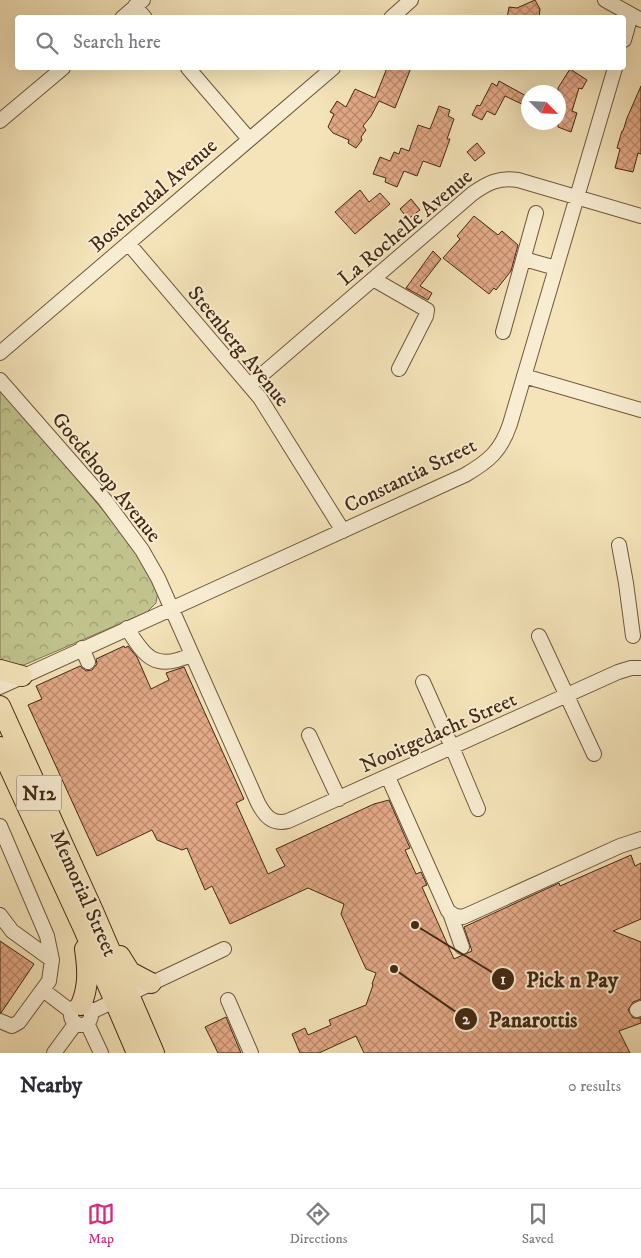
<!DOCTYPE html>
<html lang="en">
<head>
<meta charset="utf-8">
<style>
  :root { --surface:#fff; --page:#f2f2f3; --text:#2b2b33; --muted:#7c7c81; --line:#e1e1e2; --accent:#db2777 }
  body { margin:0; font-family:"IM FELL DW Pica",serif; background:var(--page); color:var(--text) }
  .compass { position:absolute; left:521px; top:85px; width:45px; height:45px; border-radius:50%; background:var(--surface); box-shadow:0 5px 20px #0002; rotate:114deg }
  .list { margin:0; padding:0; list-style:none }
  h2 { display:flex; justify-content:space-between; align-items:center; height:65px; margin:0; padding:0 20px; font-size:21px }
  h2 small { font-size:16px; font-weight:400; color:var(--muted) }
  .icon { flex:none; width:28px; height:28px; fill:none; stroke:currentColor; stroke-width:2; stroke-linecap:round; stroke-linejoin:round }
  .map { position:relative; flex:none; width:641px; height:1053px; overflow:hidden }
  .search { position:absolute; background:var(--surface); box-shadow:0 5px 20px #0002; left:15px; right:15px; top:15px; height:55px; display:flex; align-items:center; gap:12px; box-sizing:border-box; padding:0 18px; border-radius:5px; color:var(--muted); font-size:19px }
  .sheet { height:135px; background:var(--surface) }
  nav { display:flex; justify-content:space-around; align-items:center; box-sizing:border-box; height:70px; border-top:1px solid var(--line); background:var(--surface); font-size:14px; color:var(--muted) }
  nav a { display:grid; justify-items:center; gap:2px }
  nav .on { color:var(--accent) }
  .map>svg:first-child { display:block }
  .forest { fill:url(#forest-crowns); stroke:#817650 }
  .building { fill:url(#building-cross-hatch); stroke:#422915 }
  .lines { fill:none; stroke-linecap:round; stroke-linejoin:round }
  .minor-casing { stroke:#6f583e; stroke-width:16 }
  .highway-casing { stroke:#422915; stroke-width:22 }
  .minor { stroke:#f8edd2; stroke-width:14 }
  .highway { stroke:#f5e4b9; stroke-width:20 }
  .labels { text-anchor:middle; stroke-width:4; stroke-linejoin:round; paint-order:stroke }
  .shield { fill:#f8edd2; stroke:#79644e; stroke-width:1 }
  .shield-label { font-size:20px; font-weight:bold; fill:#422915 }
  .street-label { font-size:21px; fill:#422915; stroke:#f8edd2 }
  .leader { fill:none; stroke:#422915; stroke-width:2 }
  .callout-dot { fill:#422915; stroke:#f8edd2; stroke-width:2 }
  .mark-label { font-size:15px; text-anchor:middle; font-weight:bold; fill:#fff }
  .callout-label { font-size:22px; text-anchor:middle; font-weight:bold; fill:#422915; stroke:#f8edd2; stroke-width:4; stroke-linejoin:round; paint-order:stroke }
</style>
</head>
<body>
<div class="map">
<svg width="641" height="1053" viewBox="0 0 641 1053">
  <defs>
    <pattern id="forest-crowns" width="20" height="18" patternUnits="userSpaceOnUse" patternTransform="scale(1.25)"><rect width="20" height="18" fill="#c0c38c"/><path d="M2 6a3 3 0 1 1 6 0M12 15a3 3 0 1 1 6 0" fill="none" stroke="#9e9e71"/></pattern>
    <pattern id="building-cross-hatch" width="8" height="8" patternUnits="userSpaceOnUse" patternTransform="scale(1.25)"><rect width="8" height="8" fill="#e4a987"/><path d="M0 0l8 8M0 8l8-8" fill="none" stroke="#ba8a6d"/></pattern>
  </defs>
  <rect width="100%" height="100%" fill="#f5e4b9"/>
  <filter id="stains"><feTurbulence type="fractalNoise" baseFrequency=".004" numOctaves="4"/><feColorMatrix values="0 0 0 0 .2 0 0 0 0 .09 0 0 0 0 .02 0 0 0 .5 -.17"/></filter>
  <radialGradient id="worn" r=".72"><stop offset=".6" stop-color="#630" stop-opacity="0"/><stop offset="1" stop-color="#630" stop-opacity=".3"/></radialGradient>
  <!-- forest -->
  <path class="forest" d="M0,387L131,544L158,591L156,603L147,612L24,665C13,665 7,666 0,657Z"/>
  <!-- building -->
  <path class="building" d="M535,0L540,9L539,18H507L509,7L517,8Z
    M387,68H411L395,108L379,101L371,116L363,126L366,130L361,137L362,140L356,148L348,143L349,140L333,133L328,127L334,114L330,112L337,101L346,107L355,89L375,98Z
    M570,69L587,80L582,89L579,88L572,111L577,113L571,132L558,127V88Z
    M499,81L528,97V107L505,96L495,115L487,111L482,120L472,115L477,105L480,106L492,83L497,86Z
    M641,86V154L638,153L633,172L615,168L620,149L617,148L622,131H623L627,118Z
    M439,106L450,110L448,116L454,119L447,139H450L440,167L423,161L417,176L404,171L397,187L385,182L386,178L373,174L380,157L390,161L394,152L399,154L401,148L409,151L418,125L430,129Z
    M477,143L485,153L475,161L467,152Z
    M360,190L369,202L380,193L390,204L355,234L335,212Z
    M411,199L420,210L408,219L400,209Z
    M474,216L498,235L502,231L518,245L511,271L496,290L494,288L489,294L443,258L460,239L457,236Z
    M433,251L441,259L420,286L432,293L428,300L406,288Z
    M124,646L125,648L128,646L137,657L151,689L169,680L166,673L184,667L244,799L236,803L268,874L285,866L276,849L374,804L389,800L410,848L405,850L416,874L421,872L427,885L422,887L454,959L472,951L464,927L559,883L560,886L631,855L635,866L641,863V919L613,931L641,942V999L633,1002L628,1010L633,1018H641V1023L619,1031L630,1053H364L356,1036L319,1053H300L292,1034L305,1028L308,1035L331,1025L329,1020L366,1005L373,985L372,984L376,973L366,969L341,914L344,904L308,888L230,924L212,886L205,890L187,848L182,850L157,840L152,830L97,856L28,705L42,699L36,686L80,666L86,671L92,670L97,664L96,659Z
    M0,941L34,964L1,1013L0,1012Z
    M226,1017L241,1053H218L205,1027Z"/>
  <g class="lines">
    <defs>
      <path id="minor" d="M605,0L641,20
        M135,6L145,18
        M122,18L143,0
        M391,18L411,0
        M624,40L631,15
        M188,68L249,139
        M0,121L63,68
        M128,243L260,398L343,531
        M524,259L556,268
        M373,279L427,310L426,316L399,369
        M503,332L536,213
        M0,353L333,68
        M524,376L641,410
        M0,380L105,500L142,550L158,578L258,803C265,816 272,825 288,821L618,672L631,668H641
        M250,385L472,194C487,183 499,177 518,180L641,216
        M619,545L626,583L633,636
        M127,628C145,658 156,671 191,655
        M539,636L594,754
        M82,648L88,662
        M423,682L452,747L478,809
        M0,687L465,475C489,461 501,451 510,424L615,68
        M309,735L339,799
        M388,777L448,911L455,916L463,917L620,846L641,839
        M0,826L47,936L52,960L49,981L19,1022L12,1026L0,1021
        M450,913L462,947
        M0,915L12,931L52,960
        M43,990L72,1012
        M228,1000L251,1053
        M71 1015a10 10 0 1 1 20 0a10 10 0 1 1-20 0Z
        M637,1010L641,1008
        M91,1012L224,949
        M87,1023L101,1053
        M54,1053L76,1023"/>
      <path id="highway" d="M0,670L22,676
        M0,706L93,911L154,1053
        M0,747L83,927L137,1053
        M120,956L130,972L151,983
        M81,1005C89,986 88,969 85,949"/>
    </defs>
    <!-- minor casing -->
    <use href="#minor" class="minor-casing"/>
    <!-- highway casing -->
    <use href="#highway" class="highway-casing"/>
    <!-- minor -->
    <use href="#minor" class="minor"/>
    <!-- highway -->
    <use href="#highway" class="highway"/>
  </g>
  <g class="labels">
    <!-- shield labels -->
    <rect class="shield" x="16.5" y="775.5" width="45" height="35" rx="4"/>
    <g class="shield-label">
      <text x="39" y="800">N12</text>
    </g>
    <!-- street labels -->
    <g class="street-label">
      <text transform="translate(153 195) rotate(-41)" y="7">Boschendal Avenue</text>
      <text transform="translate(405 227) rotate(-40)" y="7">La Rochelle Avenue</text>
      <text transform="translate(239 346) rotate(51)" y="7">Steenberg Avenue</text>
      <text transform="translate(410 475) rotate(-26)" y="7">Constantia Street</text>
      <text transform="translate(107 477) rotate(51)" y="7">Goedehoop Avenue</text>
      <text transform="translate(438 732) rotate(-24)" y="7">Nooitgedacht Street</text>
      <text transform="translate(84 893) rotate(66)" y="7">Memorial Street</text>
    </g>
  </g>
  <!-- callouts -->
  <path class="leader" d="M415 925L503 979M394 969L466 1019"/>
  <g class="callout-dot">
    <circle cx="415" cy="925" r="5"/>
    <circle cx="394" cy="969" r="5"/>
    <circle cx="503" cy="979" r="12"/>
    <circle cx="466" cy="1019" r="12"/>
  </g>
  <g class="mark-label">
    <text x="503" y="984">1</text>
    <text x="466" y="1024">2</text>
  </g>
  <g class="callout-label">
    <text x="572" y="987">Pick n Pay</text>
    <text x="533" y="1027">Panarottis</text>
  </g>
  <rect width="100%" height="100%" filter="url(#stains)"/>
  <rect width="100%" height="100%" fill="url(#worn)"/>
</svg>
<svg class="compass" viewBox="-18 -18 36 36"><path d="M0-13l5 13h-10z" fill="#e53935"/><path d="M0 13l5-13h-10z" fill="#7c7c81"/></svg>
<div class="search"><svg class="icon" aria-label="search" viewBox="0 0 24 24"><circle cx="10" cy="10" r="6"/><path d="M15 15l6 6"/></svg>Search here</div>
</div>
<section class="sheet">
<h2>Nearby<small>0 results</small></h2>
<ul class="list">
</ul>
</section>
<nav>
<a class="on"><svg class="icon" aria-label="map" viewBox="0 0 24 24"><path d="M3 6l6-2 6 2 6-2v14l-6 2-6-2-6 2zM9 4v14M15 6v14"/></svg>Map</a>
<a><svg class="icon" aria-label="directions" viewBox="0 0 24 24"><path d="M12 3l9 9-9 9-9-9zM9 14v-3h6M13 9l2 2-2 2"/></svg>Directions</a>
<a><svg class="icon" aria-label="saved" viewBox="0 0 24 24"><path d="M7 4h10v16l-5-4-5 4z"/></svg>Saved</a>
</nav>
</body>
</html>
